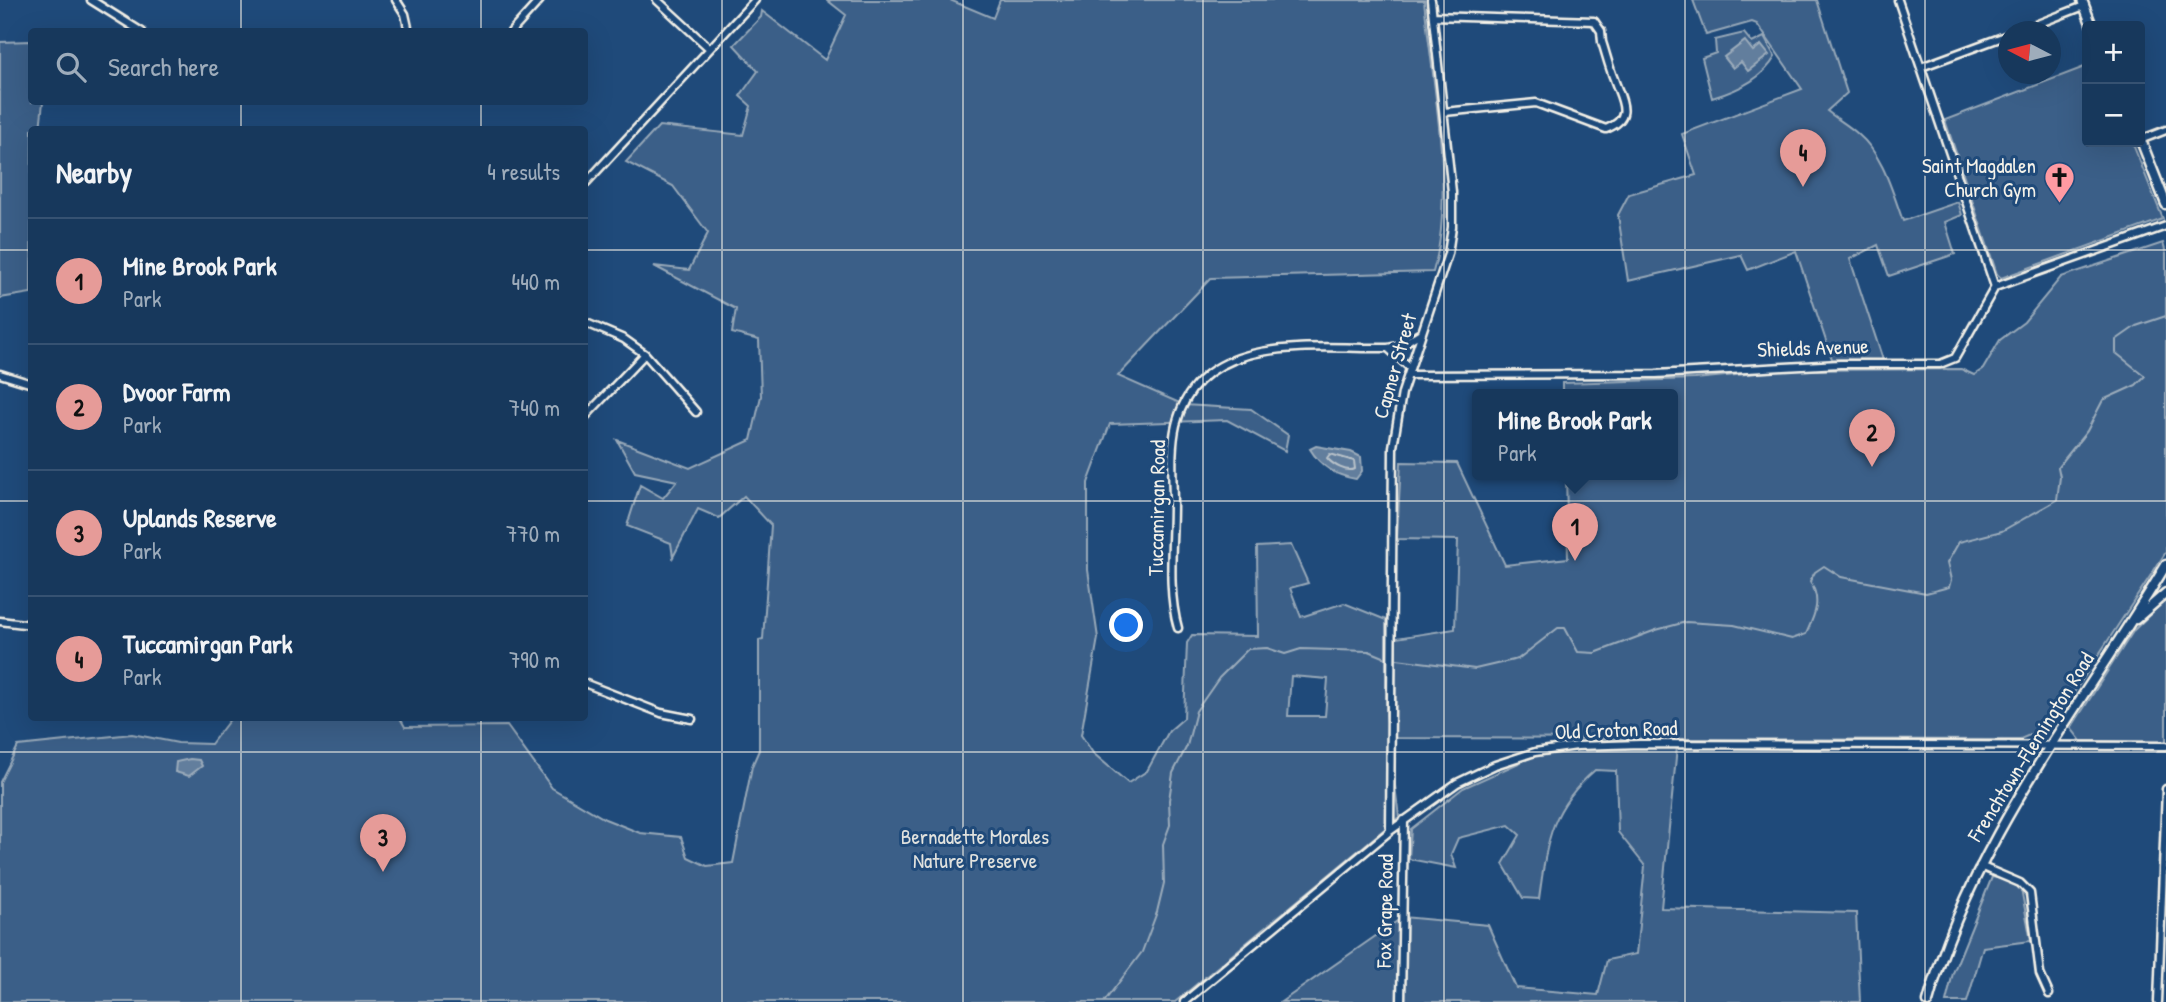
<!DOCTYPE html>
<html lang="en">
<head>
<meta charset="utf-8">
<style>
  :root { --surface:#17385c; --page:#244365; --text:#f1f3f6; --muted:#9eacbb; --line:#365272; --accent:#e69b98 }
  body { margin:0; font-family:"Patrick Hand",sans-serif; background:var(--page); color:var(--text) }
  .controls { position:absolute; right:21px; top:21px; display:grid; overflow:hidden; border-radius:7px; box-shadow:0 7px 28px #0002 }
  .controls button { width:63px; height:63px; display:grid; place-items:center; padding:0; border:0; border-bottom:2px solid var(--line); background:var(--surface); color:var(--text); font:35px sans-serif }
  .compass { position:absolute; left:1998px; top:21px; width:63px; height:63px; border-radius:50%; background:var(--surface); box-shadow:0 7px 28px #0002; rotate:276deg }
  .you { position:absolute; left:1127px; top:626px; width:24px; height:24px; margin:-18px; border:5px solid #fff; border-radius:50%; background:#1a73e8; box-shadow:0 0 0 10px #1a73e833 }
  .badge { display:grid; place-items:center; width:46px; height:46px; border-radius:50%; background:var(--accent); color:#111; font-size:23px; font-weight:700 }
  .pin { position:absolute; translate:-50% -58px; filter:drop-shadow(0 2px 4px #0008) }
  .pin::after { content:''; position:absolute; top:37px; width:24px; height:21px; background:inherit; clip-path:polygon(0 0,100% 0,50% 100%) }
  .popup { position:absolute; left:1472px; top:389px; width:206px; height:91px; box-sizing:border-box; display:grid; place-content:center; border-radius:7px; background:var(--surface); filter:drop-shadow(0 2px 5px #0005); font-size:23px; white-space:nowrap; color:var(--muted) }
  .popup b { font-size:26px; color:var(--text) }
  .popup::after { content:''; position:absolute; left:50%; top:100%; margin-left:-14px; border:14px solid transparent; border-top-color:var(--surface) }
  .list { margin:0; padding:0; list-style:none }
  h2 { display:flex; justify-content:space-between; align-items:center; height:91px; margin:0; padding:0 28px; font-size:30px }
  h2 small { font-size:23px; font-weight:400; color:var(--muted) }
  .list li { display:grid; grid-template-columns:46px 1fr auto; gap:21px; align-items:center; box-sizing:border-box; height:126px; padding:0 28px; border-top:2px solid var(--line) }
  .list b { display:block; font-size:26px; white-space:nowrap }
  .list p { margin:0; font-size:23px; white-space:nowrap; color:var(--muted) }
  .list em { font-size:23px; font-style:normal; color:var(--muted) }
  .icon { flex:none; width:38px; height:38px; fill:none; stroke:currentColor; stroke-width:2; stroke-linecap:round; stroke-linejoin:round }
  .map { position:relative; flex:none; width:2166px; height:1002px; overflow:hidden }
  .search { position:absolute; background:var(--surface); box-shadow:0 7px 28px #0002; left:28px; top:28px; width:560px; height:77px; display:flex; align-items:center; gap:18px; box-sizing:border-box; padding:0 24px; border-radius:7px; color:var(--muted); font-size:26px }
  .panel { position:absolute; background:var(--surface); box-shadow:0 7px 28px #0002; left:28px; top:126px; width:560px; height:595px; border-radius:7px }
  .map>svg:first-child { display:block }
  .green { fill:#3a5f88; stroke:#97a8b8; stroke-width:2; fill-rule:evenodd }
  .water { fill:#627e9d; stroke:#9cacbb; stroke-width:2 }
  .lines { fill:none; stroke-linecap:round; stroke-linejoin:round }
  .shore { stroke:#bac3ca; stroke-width:2 }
  .stream { stroke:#9cacbb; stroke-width:2 }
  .street-casing { stroke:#f4f1e8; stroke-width:11 }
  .secondary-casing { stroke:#f4f1e8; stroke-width:13 }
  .street { stroke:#1f4a7a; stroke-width:6 }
  .secondary { stroke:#1f4a7a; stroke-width:8 }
  .grid { fill:none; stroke:#f4f1e8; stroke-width:2; stroke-opacity:0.55 }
  .labels { text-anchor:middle; stroke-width:6; stroke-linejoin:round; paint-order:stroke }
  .poi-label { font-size:21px; fill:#f4f1e8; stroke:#1f4a7a; text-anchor:end }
  .street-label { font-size:21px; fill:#f4f1e8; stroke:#1f4a7a }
  .park-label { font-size:21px; fill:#e1e2de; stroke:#1f4a7a }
</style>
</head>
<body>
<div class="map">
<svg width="2166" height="1002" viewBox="0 0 2166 1002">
  <rect width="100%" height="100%" fill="#1f4a7a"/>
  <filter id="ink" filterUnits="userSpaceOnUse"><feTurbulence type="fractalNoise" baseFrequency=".0143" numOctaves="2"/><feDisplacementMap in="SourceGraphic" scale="14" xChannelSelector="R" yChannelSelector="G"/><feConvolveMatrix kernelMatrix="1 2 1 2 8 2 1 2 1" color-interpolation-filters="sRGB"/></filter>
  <g filter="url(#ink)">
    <!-- green -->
    <path class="green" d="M827,0H950L993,18L1000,0H1424C1432,81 1456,195 1433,272L1211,278L1118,376L1184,405L1251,409L1288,435L1285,451L1227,420L1110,424L1088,483V570L1098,638L1081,735L1093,753L1128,783L1147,771L1169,731L1184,718L1187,643L1192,635L1258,636L1257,547L1291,545L1308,583L1290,588L1301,617L1344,603L1386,620V715L1399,817L1175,1002H0V782L18,746L132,734L178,743L211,744L231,718H400L405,727L507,726L552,788L605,819L640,833L681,837L688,857L707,866L733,863L752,766L759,750V640L763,639L771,525L744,496L719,518L698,509L673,557L671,543L627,526L640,485L663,498L677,481L635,472L617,440L690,468L751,440L761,396L759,340L732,333L736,309L654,266L689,270L708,233L673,186L626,162L659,126L743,135L751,106L740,96L758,71L734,45L761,17L762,11L825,60L846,15ZM1291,676L1328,679L1325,716H1288Z
      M1693,0H1817L1847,93L1827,111C1837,119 1848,125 1858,134C1883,155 1892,191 1903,221L1958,202L1962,215L1945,222L1955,254L1889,276L1878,245L1850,259L1883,360L1832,359L1796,251L1748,270L1741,255L1628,281L1618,215L1629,194L1696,175L1682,134L1802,89L1757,24L1752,22L1706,35Z
      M1744,33L1752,43L1764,37L1775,57C1762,80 1736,91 1712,98L1702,58L1716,53L1715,40Z
      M31,41L32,102H43L40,129L32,130L31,293L0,298V42Z
      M2087,66V142H2132L2163,219L2001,278L1997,274L1945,120Z
      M2163,243L2166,254V552L2069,700L2052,713L2044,729L2018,740L1395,738L1396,638L1455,629L1458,540L1397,539L1401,462L1457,463L1505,565L1568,558L1566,475H1673V395H1562V383L1695,379L1787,370L1961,369L1974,375L1983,369L2000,340L2024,322L2061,277Z
      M2166,599V742L2081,741L2071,728L2134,630Z
      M1677,747L1661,908L1856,913L1860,1002H1281L1403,917L1488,925L1516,988L1598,995L1607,960L1636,954L1645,866L1618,832L1616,771L1595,770C1549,810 1547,842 1539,899L1523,898L1503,864L1520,835L1509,825L1458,838L1451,854L1456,868L1409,859L1411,829L1463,788L1550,749Z
      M1992,877L2020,883L2031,941L1983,947L1967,1002H1946L1953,973Z"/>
    <!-- water -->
    <path class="water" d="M1745,41L1753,51L1761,45L1769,55L1748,71L1741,62L1733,68L1724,57Z
      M1316,446L1351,452L1361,457L1362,471L1356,479C1336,476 1321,467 1310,449Z
      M190,759L199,760L202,766L189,776L175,772L176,762Z"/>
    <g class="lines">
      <!-- shore -->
      <path class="shore" d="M1330,454L1354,461L1355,469C1347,473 1333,465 1327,458Z"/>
      <!-- stream -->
      <path class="stream" d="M1397,659L1475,669L1518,659L1558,628H1565L1578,652L1595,653L1656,630L1686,622L1734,625L1792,639L1806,634C1815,614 1822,601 1810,581L1815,572L1824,566L1841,577L1926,593L1949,587L1951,580L1947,563L1959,542L2002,531L2057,500L2060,477L2058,467L2087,431L2103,400L2136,385L2145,376L2116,353V340L2136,326L2166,316
        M1104,1002L1142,952L1157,912L1164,883L1163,844L1170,825L1169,800L1173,773L1187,746L1196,711L1219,678L1248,649L1267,648L1285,654L1301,649L1369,651L1386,658"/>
      <defs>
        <path id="street" d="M91,0L142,32
          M396,0L405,14L409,32
          M657,0L709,48
          M1898,0L1995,287
          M1433,16L1594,21L1601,31L1602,42C1606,54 1609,67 1614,79C1621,100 1635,118 1606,129L1536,103L1444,112
          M511,32L540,0
          M2017,32L2084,6
          M1921,67L2008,35
          M2140,140L2166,130
          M584,185L755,0
          M584,322L624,339L645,354L696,412
          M1388,348L1401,345L1419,334
          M0,374L32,384
          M1408,375L1656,374L1840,364H1940L1955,358L1959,351L1995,287L2166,226
          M584,418L645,354
          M0,621L32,625
          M1178,628C1167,590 1173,544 1173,505C1173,479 1170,451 1176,425C1199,331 1316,349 1388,348L1410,368
          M584,683L661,713L692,719
          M1390,831L1393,447L1402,393L1448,254L1452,227V192L1431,0
          M1980,866L2020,883L2030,893L2040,974L2049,994
          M1184,1002L1390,831L1457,783L1495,765L1535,752L1577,746L1640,744L2166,746
          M1401,1002L1404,820
          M2158,1002L2166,789"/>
        <path id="secondary" d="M2082,0L2092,26
          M2140,138L2166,204
          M2136,619L2166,593
          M1928,1002C1973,838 2080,709 2166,565"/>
      </defs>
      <!-- street casing -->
      <use href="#street" class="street-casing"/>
      <!-- secondary casing -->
      <use href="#secondary" class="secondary-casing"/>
      <!-- street -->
      <use href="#street" class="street"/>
      <!-- secondary -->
      <use href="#secondary" class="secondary"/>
    </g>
  </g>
  <!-- grid -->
  <path class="grid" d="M241,0V32M481,0V32M722,0V1002M963,0V1002M1203,0V1002M1444,0V1002M1685,0V1002M1925,0V1002M241,102V130M481,102V130M0,250H32M584,250H2166M0,501H32M584,501H2166M241,718V1002M481,718V1002M0,752H2166"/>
  <!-- icons -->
  <defs>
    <symbol id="church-pin" viewBox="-11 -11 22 30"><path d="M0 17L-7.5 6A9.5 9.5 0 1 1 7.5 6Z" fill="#ff9aa2" stroke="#1f4a7a"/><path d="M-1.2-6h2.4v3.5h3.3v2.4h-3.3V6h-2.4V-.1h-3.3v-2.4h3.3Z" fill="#111"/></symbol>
  </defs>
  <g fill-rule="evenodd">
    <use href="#church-pin" x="2042" y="160" width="35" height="47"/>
  </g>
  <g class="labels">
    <!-- poi labels -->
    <g class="poi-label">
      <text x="2036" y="173">Saint Magdalen<tspan x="2036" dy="24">Church Gym</tspan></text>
    </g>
    <!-- street labels -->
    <g class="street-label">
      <text transform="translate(1813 348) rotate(-2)" y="7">Shields Avenue</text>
      <text transform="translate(1395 366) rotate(-74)" y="7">Capner Street</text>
      <text transform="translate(1157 508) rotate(-89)" y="7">Tuccamirgan Road</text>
      <text transform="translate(1616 730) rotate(-2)" y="7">Old Croton Road</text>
      <text transform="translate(2031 747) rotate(-58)" y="7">Frenchtown-Flemington Road</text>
      <text transform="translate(1385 911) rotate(-89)" y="7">Fox Grape Road</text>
    </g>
    <!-- park labels -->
    <g class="park-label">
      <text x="975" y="844">Bernadette Morales<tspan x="975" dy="24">Nature Preserve</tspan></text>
    </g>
  </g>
</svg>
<div class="controls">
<button>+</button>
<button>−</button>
</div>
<svg class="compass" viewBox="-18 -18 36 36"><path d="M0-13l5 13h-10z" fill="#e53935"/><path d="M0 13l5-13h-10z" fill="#9eacbb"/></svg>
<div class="you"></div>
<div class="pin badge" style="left:1575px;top:561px">1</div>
<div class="popup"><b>Mine Brook Park</b>Park</div>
<div class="pin badge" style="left:1872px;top:467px">2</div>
<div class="pin badge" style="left:383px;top:872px">3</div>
<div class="pin badge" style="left:1803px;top:187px">4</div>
<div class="search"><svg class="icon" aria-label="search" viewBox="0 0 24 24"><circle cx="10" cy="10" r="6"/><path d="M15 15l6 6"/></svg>Search here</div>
<section class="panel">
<h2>Nearby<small>4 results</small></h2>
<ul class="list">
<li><span class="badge">1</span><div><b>Mine Brook Park</b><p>Park</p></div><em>440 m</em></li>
<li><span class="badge">2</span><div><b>Dvoor Farm</b><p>Park</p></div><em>740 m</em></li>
<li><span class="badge">3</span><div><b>Uplands Reserve</b><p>Park</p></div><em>770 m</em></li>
<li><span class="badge">4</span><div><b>Tuccamirgan Park</b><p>Park</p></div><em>790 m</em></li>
</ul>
</section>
</div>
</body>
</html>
